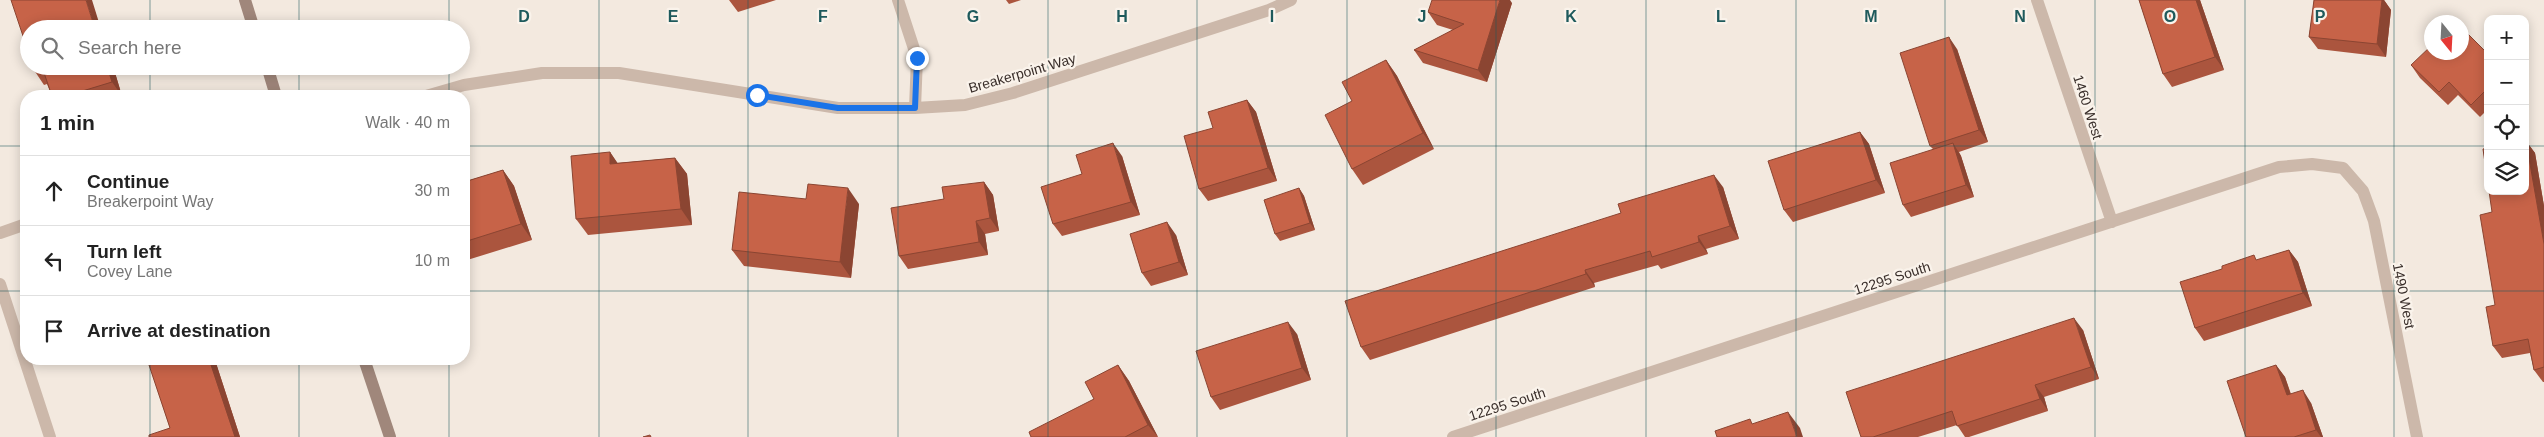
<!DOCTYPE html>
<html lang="en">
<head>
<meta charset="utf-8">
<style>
  :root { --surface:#fff; --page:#f6f6f6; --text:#222; --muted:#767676; --line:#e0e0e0 }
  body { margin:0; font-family:Helvetica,sans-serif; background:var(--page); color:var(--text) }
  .controls { position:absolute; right:15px; top:15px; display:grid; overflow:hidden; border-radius:10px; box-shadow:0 2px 12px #0003 }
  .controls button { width:45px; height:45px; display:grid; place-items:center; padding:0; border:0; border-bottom:1px solid var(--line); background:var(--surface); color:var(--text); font:25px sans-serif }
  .compass { position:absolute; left:2424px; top:15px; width:45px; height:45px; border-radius:50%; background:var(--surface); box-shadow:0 2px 12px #0003; rotate:162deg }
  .stop { position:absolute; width:15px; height:15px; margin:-11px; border:4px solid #1a73e8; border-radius:50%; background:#fff }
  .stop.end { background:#1a73e8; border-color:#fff; box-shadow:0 1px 5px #0008 }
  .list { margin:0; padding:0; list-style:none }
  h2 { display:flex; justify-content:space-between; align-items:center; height:65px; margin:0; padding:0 20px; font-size:21px }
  h2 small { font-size:16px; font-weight:400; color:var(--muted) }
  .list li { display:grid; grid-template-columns:32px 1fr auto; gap:15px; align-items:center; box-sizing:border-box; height:70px; padding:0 20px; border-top:1px solid var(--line) }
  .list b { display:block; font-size:19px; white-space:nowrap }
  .list p { margin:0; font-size:16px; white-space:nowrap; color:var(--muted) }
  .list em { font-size:16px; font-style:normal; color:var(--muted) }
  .icon { flex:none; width:28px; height:28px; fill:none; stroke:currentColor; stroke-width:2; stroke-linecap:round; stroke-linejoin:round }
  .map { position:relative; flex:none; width:2544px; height:437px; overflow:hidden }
  .search { position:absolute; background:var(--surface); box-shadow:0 2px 12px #0003; left:20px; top:20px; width:450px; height:55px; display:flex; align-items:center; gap:12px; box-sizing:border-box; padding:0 18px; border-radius:28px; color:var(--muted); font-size:19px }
  .panel { position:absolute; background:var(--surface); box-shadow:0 2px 12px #0003; left:20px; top:90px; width:450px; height:275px; border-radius:20px }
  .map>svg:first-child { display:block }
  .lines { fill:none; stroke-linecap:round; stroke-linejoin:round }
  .street { stroke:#ccb8aa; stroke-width:12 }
  .secondary { stroke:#a0877b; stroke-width:12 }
  .wall { fill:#ab553e }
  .shaded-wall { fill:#8b4532 }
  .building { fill:#c76348; stroke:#8b4532 }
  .route { stroke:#1a73e8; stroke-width:6 }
  .grid { fill:none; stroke:#1e5a5c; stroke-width:1; stroke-opacity:0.55 }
  .labels { text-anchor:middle; stroke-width:4.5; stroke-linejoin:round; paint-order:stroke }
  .street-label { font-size:14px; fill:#392e2a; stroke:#faf3eb }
  .grid-label { font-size:16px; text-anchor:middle; font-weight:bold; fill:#1e5a5c; stroke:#faf3eb; stroke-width:4.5; stroke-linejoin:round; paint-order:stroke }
</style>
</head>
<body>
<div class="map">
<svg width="2544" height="437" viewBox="0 0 2544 437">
  <rect width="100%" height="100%" fill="#f3e9df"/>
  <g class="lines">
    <!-- street -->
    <path class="street" d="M898,0L917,58L915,108
      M2037,0L2112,222
      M426,96L464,85L542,73H619L838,108H915L965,105L1013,93L1269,10L1291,0
      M0,233L26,224
      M0,284L50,437
      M1453,437L2279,167L2312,164L2343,168L2363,191L2374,221L2417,437"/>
    <!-- secondary -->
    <path class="secondary" d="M245,0L254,29
      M267,66L276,96
      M364,359L390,437"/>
  </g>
  <!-- wall -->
  <path class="wall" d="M729,0H776L738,12Z
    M1006,0H1021L1009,4Z
    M2139,0H2200L2224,70L2172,87L2163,74Z
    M2314,0H2384L2391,10L2386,57L2318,49L2309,37Z
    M1512,3L1487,82L1423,63L1414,50L1453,30L1437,25L1428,12Z
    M1957,49L1988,142L1959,152L1961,156L1974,197L1911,217L1903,205L1933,149L1930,146Z
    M2488,54V109L2480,117L2458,95L2448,105L2420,78L2411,65Z
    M1386,60L1397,76L1434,149L1363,185L1352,169V101Z
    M33,66H113L122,96H52L47,84L44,85L34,70Z
    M1247,100L1256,112L1277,181L1208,201L1199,189L1213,128Z
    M1860,132L1869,144L1885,193L1793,222L1784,210Z
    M2526,141L2535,153L2544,206V382H2543L2534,370L2530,353L2502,358L2493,346L2495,305L2492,212Z
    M610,152L617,163L675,158L687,174L692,225L588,235L576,219Z
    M1122,156L1140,215L1062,236L1053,224L1082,174Z
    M503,170L514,186L532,240L464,261V182Z
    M984,182L993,195L999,231L985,234L988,255L908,269L899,256L944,199Z
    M1723,187L1739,239L1706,249L1708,254L1661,269L1658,265L1594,283L1595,287L1370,360L1361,347Z
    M1299,188L1304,196L1315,230L1280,241L1275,234Z
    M859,204L851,278L744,266L732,250Z
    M1176,235L1188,275L1151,286L1142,273Z
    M2289,250L2298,262L2312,306L2204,341L2195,328L2258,260Z
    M2083,330L2099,379L2044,397L2048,411L1969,437H1965L1957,425L1918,437H1861Z
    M1297,334L1311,380L1220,410L1211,397Z
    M128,359H213L216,363L240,437H149L170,428L148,360L132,365Z
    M1118,365L1129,381L1158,437H1031L1094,399Z
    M2276,365L2285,377L2291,394L2311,403L2323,437H2246Z"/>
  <!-- shaded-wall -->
  <path class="shaded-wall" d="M86,0H92L101,29H95Z
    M1500,0H1510L1512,3L1487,82L1478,70Z
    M2196,0H2200L2224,70L2215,57Z
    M2382,0H2384L2391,10L2386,57L2377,44Z
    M1949,37L1957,49L1988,142L1979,130Z
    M1386,60L1397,76L1434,149L1423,133Z
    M107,66H113L122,96L112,82Z
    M1247,100L1256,112L1277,181L1268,168Z
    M1860,132L1869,144L1885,193L1876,180Z
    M2526,141L2535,153L2544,206V244Z
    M1113,143L1122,156L1140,215L1131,202Z
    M1953,143L1961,156L1974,197L1966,185Z
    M610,152L621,168L610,164Z
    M675,158L687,174L692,225L681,209Z
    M503,170L514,186L532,240L521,224Z
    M1714,175L1723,187L1739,239L1730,226Z
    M984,182L993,195L999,231L990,218Z
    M848,188L859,204L851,278L840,262Z
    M1299,188L1304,196L1315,230L1310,223Z
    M976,221L985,234L988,255L979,242Z
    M1167,222L1176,235L1188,275L1179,262Z
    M1698,236L1706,249L1708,254L1699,242Z
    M2289,250L2298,262L2312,306L2303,293Z
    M1585,270L1594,283L1595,287L1586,274Z
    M2074,318L2083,330L2099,379L2091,367Z
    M1288,322L1297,334L1311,380L1302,368Z
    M209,359H213L216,363L240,437H235Z
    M1118,365L1129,381L1158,437L1148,425Z
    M2276,365L2285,377L2295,408L2287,395Z
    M2035,385L2044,397L2048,411L2040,399Z
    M2303,390L2311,403L2323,437H2321L2316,430Z
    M1788,412L1800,428L1803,437H1797Z"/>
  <!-- building -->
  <path class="building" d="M11,0H86L95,29H29V54Z
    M1432,0H1500L1478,70L1414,50L1464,24L1428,12Z
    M2139,0H2196L2215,57L2163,74Z
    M2314,0H2382L2377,44L2309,37Z
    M2462,28L2488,54V88L2471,105L2449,82L2439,92L2411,65L2432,45V52H2462Z
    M1949,37L1979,130L1930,146L1900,53Z
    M1386,60L1423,133L1352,169L1325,115L1352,101L1342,82Z
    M33,66H107L112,82L66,96H52L42,67L34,70Z
    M1247,100L1268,168L1199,189L1184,136L1213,128L1208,112Z
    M1860,132L1876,180L1784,210L1768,161Z
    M2525,141H2526L2544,244V367L2534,370L2528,339L2493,346L2486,307L2495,305L2480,215L2492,212L2489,191H2525Z
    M1113,143L1131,202L1053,224L1041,187L1082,174L1076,155Z
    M1953,143L1966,185L1903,205L1890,163Z
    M2488,148V184L2483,149Z
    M610,152V164L675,158L681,209L576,219L571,156Z
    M503,170L521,224L464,242V182Z
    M1714,175L1730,226L1698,236L1699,242L1652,257L1650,251L1585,270L1586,274L1361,347L1345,301L1621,213L1618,204Z
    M984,182L990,218L976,221L979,242L899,256L891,208L944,199L942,187Z
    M808,184L848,188L840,262L732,250L739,192L806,199Z
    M1299,188L1310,223L1275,234L1264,200Z
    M1167,222L1179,262L1142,273L1130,234Z
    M2289,250L2303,293L2195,328L2180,282L2222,269V266L2254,255L2256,260Z
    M2074,318L2091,367L2035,385L2040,399L1957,426L1952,411L1873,437H1861L1846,392Z
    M1288,322L1302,368L1211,397L1196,351Z
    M147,359H209L235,437H149V435L170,428Z
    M1118,365L1148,425L1125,437H1031L1029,432L1094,399L1085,382Z
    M2276,365L2287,395L2303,390L2316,430L2294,437H2246L2227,381Z
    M1788,412L1797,437H1717L1715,431L1750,419L1752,424Z
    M650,435L651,437H643Z"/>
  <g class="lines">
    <!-- route -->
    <path class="route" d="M757,95L838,108H915L917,58"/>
  </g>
  <!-- grid -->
  <path class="grid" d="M150,0V29M299,0V29M449,0V29M599,0V437M748,0V437M898,0V437M1048,0V437M1197,0V437M1347,0V437M1496,0V437M1646,0V437M1796,0V437M1945,0V437M2095,0V437M2245,0V437M2394,0V437M150,66V96M299,66V96M449,66V96M0,146H26M464,146H2488M2525,146H2544M0,291H26M464,291H2544M150,359V437M299,359V437M449,359V437"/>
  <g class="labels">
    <!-- street labels -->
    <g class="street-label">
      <text transform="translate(1022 73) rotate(-16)" y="5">Breakerpoint Way</text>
      <text transform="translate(2088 107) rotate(72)" y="5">1460 West</text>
      <text transform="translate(1892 278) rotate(-18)" y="5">12295 South</text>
      <text transform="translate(2404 296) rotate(79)" y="5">1490 West</text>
      <text transform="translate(1507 404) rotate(-18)" y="5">12295 South</text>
    </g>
  </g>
  <g class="grid-label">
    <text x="524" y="22">D</text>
    <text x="673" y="22">E</text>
    <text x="823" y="22">F</text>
    <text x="973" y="22">G</text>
    <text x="1122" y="22">H</text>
    <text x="1272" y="22">I</text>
    <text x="1422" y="22">J</text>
    <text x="1571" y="22">K</text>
    <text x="1721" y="22">L</text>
    <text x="1871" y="22">M</text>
    <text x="2020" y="22">N</text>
    <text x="2170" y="22">O</text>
    <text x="2320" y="22">P</text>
  </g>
</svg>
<div class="controls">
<button>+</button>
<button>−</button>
<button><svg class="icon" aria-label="locate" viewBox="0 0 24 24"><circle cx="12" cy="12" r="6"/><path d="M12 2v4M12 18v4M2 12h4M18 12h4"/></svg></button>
<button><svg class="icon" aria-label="layers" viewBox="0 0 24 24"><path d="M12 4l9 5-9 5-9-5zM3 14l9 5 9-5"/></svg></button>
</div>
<svg class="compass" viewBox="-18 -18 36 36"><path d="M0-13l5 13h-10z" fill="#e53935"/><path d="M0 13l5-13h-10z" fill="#767676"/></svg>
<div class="stop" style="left:757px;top:95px"></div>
<div class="stop end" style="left:917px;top:58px"></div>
<div class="search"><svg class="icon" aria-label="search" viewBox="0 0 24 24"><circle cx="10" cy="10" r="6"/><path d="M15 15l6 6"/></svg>Search here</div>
<section class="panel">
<h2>1 min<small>Walk · 40 m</small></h2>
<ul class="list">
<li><svg class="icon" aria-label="ahead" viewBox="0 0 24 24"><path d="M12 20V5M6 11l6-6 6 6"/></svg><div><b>Continue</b><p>Breakerpoint Way</p></div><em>30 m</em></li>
<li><svg class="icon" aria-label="left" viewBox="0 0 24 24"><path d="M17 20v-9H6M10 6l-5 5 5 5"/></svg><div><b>Turn left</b><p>Covey Lane</p></div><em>10 m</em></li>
<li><svg class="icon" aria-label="arrive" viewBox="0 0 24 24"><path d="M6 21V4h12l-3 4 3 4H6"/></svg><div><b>Arrive at destination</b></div></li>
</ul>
</section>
</div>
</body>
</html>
